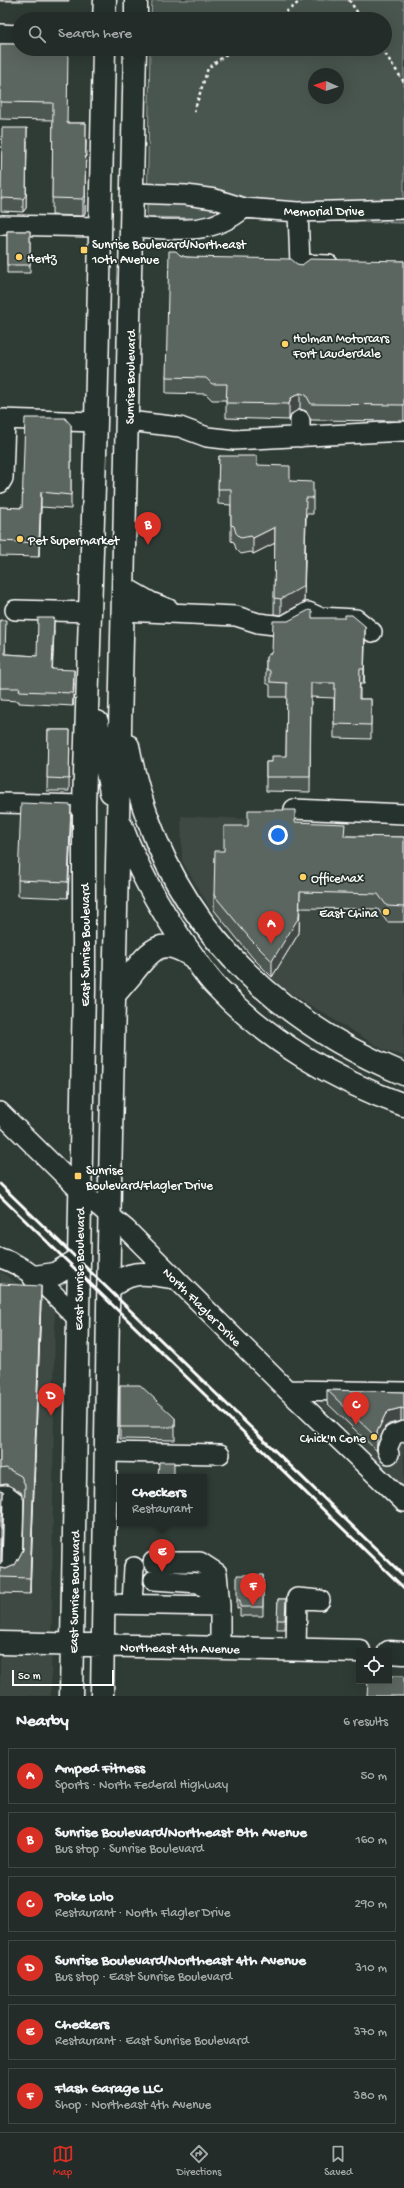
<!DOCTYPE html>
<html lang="en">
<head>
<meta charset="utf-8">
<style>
  :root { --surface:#232c28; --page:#2f3834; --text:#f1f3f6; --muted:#a3a7a8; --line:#404845; --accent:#d93025 }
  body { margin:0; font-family:"Gochi Hand",sans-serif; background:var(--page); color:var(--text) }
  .controls { position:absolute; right:12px; bottom:12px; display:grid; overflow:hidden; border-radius:0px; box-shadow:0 4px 16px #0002 }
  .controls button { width:36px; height:36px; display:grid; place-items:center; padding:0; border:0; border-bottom:1px solid var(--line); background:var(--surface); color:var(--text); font:20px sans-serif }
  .compass { position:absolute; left:308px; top:68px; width:36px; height:36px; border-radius:50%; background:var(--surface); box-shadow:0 4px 16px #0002; rotate:273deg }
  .scale { position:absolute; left:12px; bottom:10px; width:102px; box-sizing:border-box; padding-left:4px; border:2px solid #fff; border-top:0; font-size:11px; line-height:14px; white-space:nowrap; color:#fff; -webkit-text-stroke:3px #26332d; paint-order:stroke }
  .you { position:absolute; left:278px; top:835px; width:14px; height:14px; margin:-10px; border:3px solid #fff; border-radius:50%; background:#1a73e8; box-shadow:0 0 0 6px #1a73e833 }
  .badge { display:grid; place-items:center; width:26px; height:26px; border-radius:50%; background:var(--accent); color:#fff; font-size:13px; font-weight:700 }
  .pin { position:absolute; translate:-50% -33px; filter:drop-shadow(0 1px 2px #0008) }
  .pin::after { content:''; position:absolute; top:21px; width:14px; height:12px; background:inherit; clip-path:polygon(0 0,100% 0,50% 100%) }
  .popup { position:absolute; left:117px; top:1474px; width:90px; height:52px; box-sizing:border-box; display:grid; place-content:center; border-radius:0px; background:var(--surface); filter:drop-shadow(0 1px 3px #0005); font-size:13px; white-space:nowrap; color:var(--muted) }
  .popup b { font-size:15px; color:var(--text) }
  .popup::after { content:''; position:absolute; left:50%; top:100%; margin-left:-8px; border:8px solid transparent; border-top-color:var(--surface) }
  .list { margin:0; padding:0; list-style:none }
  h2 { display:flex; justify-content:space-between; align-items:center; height:52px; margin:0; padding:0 16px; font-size:17px }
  h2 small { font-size:13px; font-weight:400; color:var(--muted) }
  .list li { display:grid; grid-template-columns:26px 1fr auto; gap:12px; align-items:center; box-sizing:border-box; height:56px; margin:0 8px 8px; padding:0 8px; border:1px solid var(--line); border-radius:0px }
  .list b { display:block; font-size:15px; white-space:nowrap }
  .list p { margin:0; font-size:13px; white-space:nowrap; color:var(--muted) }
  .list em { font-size:13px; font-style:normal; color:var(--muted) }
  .icon { flex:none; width:22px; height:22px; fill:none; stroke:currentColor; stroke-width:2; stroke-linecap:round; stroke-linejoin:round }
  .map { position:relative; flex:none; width:404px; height:1696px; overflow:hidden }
  .search { position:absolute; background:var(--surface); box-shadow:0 4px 16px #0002; left:12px; right:12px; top:12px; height:44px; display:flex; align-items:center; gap:10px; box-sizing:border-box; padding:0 14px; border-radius:22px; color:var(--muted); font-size:15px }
  .sheet { height:436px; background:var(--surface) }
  nav { display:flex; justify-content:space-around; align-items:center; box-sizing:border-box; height:56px; border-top:1px solid var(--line); background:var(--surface); font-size:11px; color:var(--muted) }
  nav a { display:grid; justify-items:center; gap:2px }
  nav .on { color:var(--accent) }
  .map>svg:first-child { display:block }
  .built { fill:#3c4842 }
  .green { fill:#4a544f; stroke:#a4aaa7; fill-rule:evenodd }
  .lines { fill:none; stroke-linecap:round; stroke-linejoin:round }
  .minor-casing { stroke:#fff; stroke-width:22 }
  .major-casing { stroke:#fff; stroke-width:25 }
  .path { stroke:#fff; stroke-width:2.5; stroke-dasharray:3 3; stroke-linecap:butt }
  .minor { stroke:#26332d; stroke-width:19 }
  .major { stroke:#26332d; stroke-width:22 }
  .rail { stroke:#fff; stroke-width:3 }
  .wall { fill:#4e5853; stroke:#fff }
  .shaded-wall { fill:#404744; stroke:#fff }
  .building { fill:#5b6661; stroke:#fff }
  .poi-dot { fill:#ffd166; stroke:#26332d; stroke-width:1.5 }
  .labels { text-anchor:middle; stroke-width:3.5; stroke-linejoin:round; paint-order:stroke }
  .street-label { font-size:13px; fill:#fff; stroke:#26332d }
  .poi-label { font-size:13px; fill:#fff; stroke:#26332d; text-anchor:start }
</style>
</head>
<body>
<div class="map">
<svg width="404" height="1696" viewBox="0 0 404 1696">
  <rect width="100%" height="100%" fill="#2f3b35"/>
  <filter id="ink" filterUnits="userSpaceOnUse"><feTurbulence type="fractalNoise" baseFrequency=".025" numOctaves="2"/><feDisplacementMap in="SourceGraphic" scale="8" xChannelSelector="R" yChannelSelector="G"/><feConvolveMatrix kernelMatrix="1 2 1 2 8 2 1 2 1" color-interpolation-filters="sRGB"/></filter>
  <g filter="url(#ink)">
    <!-- built -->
    <path class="built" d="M181,816L404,826V1056L384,1050L273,983L214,915L182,861Z
      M0,1271L55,1310L51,1696H0Z
      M314,1398L404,1399V1488Z"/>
    <!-- green -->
    <path class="green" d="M152,0H404V223L147,217L150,49H385V19H151ZM314,74H338V98H314Z"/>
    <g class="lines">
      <defs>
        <path id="minor" d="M0,34L19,35
          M132,193L186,195L215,199L244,208L298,212L404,209
          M298,212L300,264L329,265
          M2,225L100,227
          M131,227C172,229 211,237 244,208
          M0,419L96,422
          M300,420V437
          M128,421L180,427L207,437L234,440L404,431
          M0,483L3,478L5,419
          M123,586L151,602L169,609
          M15,610L91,612
          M123,611L236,616L258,623L283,626L308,612L319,617L356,619L372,632
          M0,803L84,805
          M294,809L404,814
          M0,1112L79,1190L126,1229L287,1390L404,1502
          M0,1258C30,1266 55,1296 77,1318
          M287,1390L404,1392
          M105,1452L220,1454
          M389,1454L387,1449L393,1435L404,1431
          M0,1495H6L14,1501L12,1565L6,1574H0
          M153,1562H200L217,1573L220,1606
          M154,1580L199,1583L219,1598
          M103,1604L220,1606V1648
          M132,1604L134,1567
          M296,1650L297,1598L320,1600"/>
        <path id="major" d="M104,19L105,0
          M136,19V0
          M97,722L111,792
          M128,746C133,771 139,795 148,819C191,941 287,1026 404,1074
          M121,825C137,868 158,906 185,945C195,958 204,974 216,986C267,1040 334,1080 404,1105
          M114,995C120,988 126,981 132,974C152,948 162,936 193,957
          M34,1277L55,1274L78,1260
          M108,1289C131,1269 144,1273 172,1277
          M0,1643L359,1651
          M389,1652L404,1653
          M71,1696L84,988V805L96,422L104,49
          M102,1696L110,1182L135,49"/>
      </defs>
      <!-- minor casing -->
      <use href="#minor" class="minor-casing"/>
      <!-- major casing -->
      <use href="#major" class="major-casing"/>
      <!-- path -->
      <path class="path" d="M349,0L362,19
        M276,19L302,0
        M382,49L404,82
        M194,112L208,68L234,49"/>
      <!-- minor -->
      <use href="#minor" class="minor"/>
      <!-- major -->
      <use href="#major" class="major"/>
      <!-- rail -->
      <path class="rail" d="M0,1184L404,1576
        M0,1196L404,1588"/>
    </g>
    <!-- wall -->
    <path class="wall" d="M0,0H69V1H0Z
      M0,44H19L67,123H86L85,213L83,216L52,215L53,120L0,119Z
      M27,141L26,208L23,212L1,211V198Z
      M7,231H30V273H7Z
      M180,255L186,257L302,265L404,261V421L311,420L306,411L300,409L291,414L289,420L226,418V400H212L206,394L166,393V377Z
      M71,425V509L41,507L39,557L0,556V507L22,508Z
      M219,456L257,465L290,481L313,498V514H306L304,602L281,615L274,614L275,543L253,554L251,552L241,554L236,549L234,542L231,541V505L218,504Z
      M312,618L365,641L364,684H360V699H371V739L334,738V698L311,697L310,792L266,791V762H272L286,756L287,697H270V685L266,683V657L272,652L288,621Z
      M0,620L6,654L37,656L54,631L52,669L74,683L73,706L19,703V701L0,700Z
      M48,730H70L69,791H47Z
      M71,821L68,898L18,896V880Z
      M295,822L345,836L404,837V922H387L378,909L300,908L299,933L272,977L252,957L214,910V895L224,851L248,826Z
      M0,1284L41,1302L30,1594L0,1593V1568L6,1569L15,1565L23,1550L24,1500L21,1492L6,1484L0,1485Z
      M120,1385L175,1418V1440L120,1439Z
      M327,1390L404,1392V1421H401L389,1424L385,1427L377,1445V1451L327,1403Z
      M263,1575V1616H240V1609L237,1608V1600Z
      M278,1599H286L285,1629H277Z"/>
    <!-- shaded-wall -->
    <path class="shaded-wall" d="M27,128L26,208L23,212V199Z
      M86,140L85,213L83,216V199Z
      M300,393V409L291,414L289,420V404L291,398Z
      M41,492V507L39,557V543Z
      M306,514L304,602L281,615V599Z
      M275,527V543L253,554V538Z
      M54,618V631L52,682V669Z
      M365,626V641L364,684V669Z
      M74,670V683L73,706V693Z
      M71,805V821L68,898V882Z
      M300,892L299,933L272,977V961Z
      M41,1286V1302L30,1594V1578Z
      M401,1408V1421L389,1424L385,1427L377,1445V1451V1432L385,1415L389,1411Z
      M3,1491L1,1562H0V1546Z"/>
    <!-- building -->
    <path class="building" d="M0,44H19V49H68L67,123H86L85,196L83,199L52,198L53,103L0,102Z
      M2,128H27L26,195L23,199L1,198Z
      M7,231H30V265H7Z
      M169,251H176L180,255L186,257L291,259L297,264L302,265L310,259L404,261V405L311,404L306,395L300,393L291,398L289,404L226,403L227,384H212L206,378L166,377Z
      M25,418H65L71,425V495L41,492L39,543L0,541V507L22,508Z
      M219,456H257V465L290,466V481L313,482V498H306L304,586L281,599L274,598L275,527L253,538L251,536L241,538L236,533L234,526L231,525V489H218Z
      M309,610L312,611V618H345V615H352L365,626L364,669H360L359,699H371V725L334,724L335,683H311L310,777H266V762H272V756H286L287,683L270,682V671L266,669V657L272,652L273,621H288Z
      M38,618H54L52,669L74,670L73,693L19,691L20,688H0V620H6L5,654L37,656Z
      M48,730H70L69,779L47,778Z
      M21,803L71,805L68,882L18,880Z
      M248,810H295V822L345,824L344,836L404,837V907L387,906L378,894L300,892L299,917L272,961L252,941L214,895L215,851H224V826H248Z
      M0,1284L41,1286L30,1578L0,1577V1568L6,1569L15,1565L23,1550L25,1485L21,1476L6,1468L0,1469Z
      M120,1385H140L175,1418V1427H120Z
      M327,1390L404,1392V1409L401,1408L389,1411L385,1415L377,1432V1438Z
      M159,1462H174V1477H158Z
      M0,1490L3,1491L1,1546H0Z
      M237,1575H263V1607H240V1600H237Z
      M278,1599H286L285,1620H277Z
      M389,1676H404V1696H367L368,1681H389Z"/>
  </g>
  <!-- markers -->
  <g class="poi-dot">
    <rect x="80" y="246" width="8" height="8" rx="2"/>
    <circle cx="19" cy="257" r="4"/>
    <circle cx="285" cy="344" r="4"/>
    <circle cx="20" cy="539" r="4"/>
    <circle cx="303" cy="877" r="4"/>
    <circle cx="386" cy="912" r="4"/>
    <rect x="74" y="1172" width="8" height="8" rx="2"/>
    <circle cx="374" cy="1437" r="4"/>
  </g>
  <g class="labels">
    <!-- street labels -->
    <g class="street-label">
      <text x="324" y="215">Memorial Drive</text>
      <text transform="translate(129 377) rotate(-89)" y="5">Sunrise Boulevard</text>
      <text transform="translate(84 945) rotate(-90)" y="5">East Sunrise Boulevard</text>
      <text transform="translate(78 1269) rotate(-89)" y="5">East Sunrise Boulevard</text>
      <text transform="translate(203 1306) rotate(45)" y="5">North Flagler Drive</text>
      <text transform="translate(73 1592) rotate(-89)" y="5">East Sunrise Boulevard</text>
      <text transform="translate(180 1647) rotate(1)" y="5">Northeast 4th Avenue</text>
    </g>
    <!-- poi labels -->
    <g class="poi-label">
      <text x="92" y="248">Sunrise Boulevard/Northeast<tspan x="92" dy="15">10th Avenue</tspan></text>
      <text x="27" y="262">Hertz</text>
      <text x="293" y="342">Holman Motorcars<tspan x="293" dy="15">Fort Lauderdale</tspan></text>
      <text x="28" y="544">Pet Supermarket</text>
      <text x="311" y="882">OfficeMax</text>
      <text x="378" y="917" text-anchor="end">East China</text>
      <text x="86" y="1174">Sunrise<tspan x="86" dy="15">Boulevard/Flagler Drive</tspan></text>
      <text x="366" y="1442" text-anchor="end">Chick'n Cone</text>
    </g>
  </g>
</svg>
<div class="controls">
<button><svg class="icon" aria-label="locate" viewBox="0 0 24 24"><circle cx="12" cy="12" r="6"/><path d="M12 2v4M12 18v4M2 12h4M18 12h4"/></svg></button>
</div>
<svg class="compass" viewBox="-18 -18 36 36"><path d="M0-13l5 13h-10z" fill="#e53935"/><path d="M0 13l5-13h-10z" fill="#a3a7a8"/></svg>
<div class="scale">50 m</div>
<div class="you"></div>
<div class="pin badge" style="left:271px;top:944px">A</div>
<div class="pin badge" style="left:148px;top:545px">B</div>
<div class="pin badge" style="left:356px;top:1425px">C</div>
<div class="pin badge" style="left:51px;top:1416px">D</div>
<div class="pin badge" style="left:162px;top:1572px">E</div>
<div class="popup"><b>Checkers</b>Restaurant</div>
<div class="pin badge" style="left:253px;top:1606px">F</div>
<div class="search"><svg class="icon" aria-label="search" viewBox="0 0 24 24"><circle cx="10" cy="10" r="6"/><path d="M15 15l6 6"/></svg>Search here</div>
</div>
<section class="sheet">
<h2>Nearby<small>6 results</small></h2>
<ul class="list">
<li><span class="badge">A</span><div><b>Amped Fitness</b><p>Sports · North Federal Highway</p></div><em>50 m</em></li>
<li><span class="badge">B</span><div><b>Sunrise Boulevard/Northeast 8th Avenue</b><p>Bus stop · Sunrise Boulevard</p></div><em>160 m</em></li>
<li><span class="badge">C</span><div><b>Poke Lolo</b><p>Restaurant · North Flagler Drive</p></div><em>290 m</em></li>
<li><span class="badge">D</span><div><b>Sunrise Boulevard/Northeast 4th Avenue</b><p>Bus stop · East Sunrise Boulevard</p></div><em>310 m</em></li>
<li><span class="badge">E</span><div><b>Checkers</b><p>Restaurant · East Sunrise Boulevard</p></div><em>370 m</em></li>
<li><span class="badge">F</span><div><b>Flash Garage LLC</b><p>Shop · Northeast 4th Avenue</p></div><em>380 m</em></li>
</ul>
</section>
<nav>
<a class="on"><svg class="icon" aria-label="map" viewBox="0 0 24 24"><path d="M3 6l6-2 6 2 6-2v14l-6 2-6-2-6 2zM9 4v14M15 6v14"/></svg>Map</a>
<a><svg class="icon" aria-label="directions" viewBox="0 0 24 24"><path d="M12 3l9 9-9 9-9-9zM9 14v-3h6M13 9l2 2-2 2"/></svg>Directions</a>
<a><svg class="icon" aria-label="saved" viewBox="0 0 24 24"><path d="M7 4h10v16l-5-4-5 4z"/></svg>Saved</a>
</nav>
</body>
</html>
